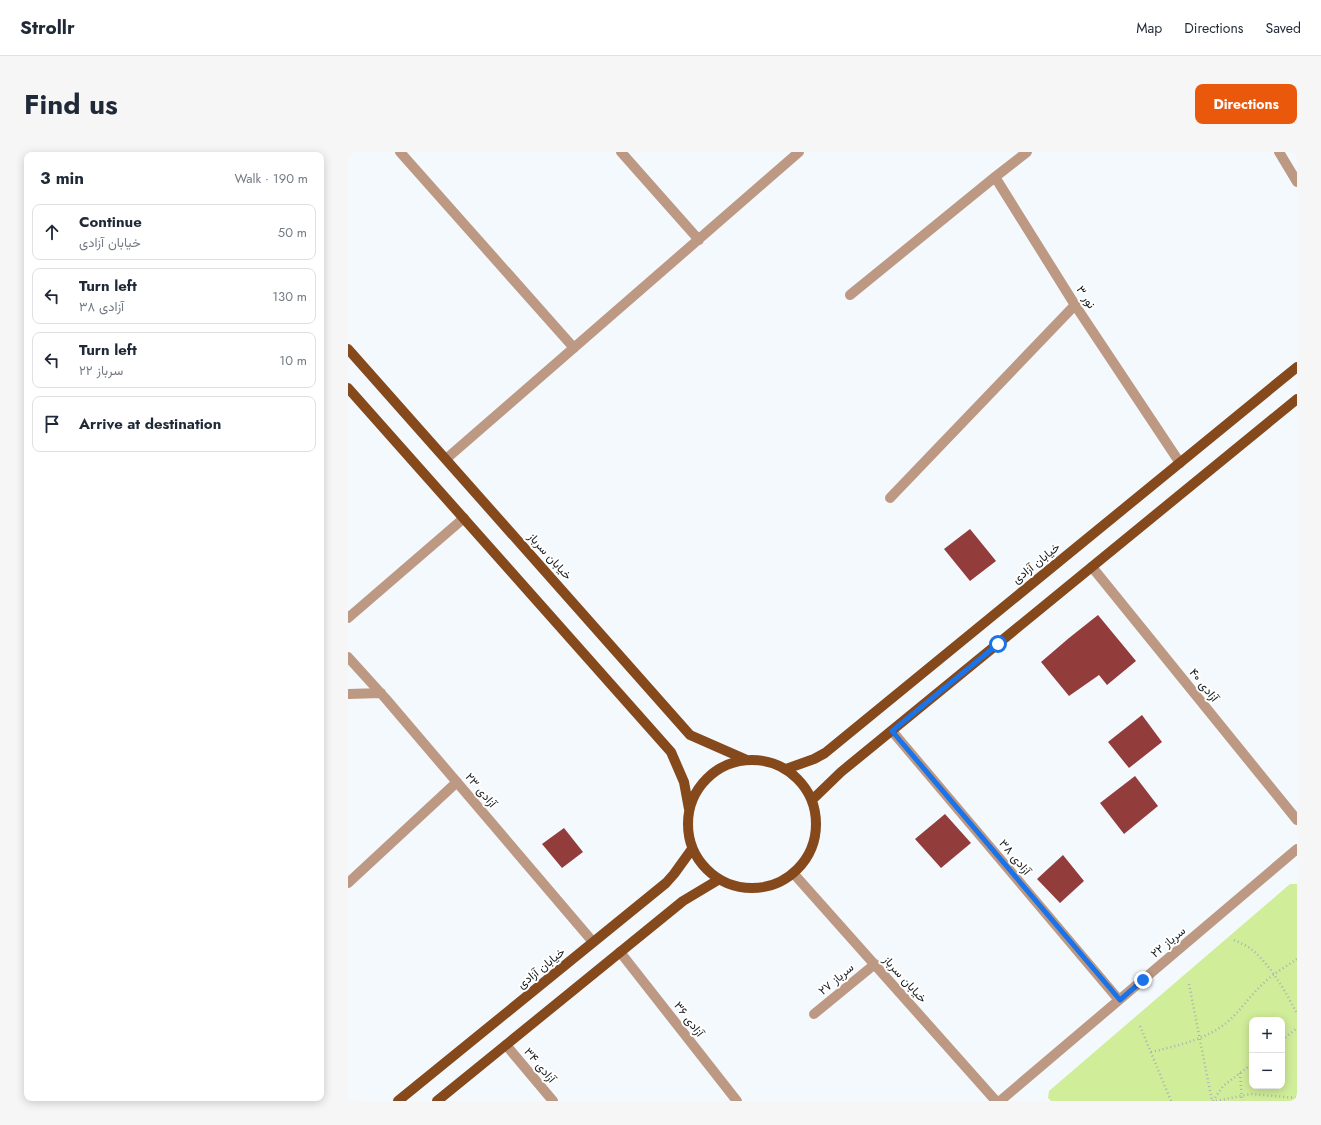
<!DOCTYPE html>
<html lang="en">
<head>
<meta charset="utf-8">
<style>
  :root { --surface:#fff; --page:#f6f6f7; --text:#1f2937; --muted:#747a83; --line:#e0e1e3; --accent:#ea580c }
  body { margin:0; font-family:Jost,Vazirmatn,sans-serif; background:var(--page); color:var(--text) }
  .controls { position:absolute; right:12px; bottom:12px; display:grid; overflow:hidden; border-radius:8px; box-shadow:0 2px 10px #0003 }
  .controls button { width:36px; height:36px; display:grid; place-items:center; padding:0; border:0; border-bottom:1px solid var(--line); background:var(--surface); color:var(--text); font:20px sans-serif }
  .stop { position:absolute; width:12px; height:12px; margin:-9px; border:3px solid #1a73e8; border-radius:50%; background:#fff }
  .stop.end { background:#1a73e8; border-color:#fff; box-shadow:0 1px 4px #0008 }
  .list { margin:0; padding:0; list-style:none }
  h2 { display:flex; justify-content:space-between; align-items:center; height:52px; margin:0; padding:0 16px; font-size:17px }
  h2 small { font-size:13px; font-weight:400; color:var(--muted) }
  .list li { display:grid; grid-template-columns:26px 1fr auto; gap:12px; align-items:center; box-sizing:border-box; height:56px; margin:0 8px 8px; padding:0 8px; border:1px solid var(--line); border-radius:8px }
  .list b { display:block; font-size:15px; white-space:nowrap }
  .list p { margin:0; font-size:13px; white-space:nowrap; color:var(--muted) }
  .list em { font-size:13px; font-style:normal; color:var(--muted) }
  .icon { flex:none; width:22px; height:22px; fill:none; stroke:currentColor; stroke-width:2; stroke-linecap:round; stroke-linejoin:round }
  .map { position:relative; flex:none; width:949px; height:949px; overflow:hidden; border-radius:8px }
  header { display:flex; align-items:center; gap:24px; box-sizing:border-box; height:56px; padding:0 20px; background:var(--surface); border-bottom:1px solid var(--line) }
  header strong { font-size:19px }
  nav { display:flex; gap:22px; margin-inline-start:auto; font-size:14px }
  .intro { display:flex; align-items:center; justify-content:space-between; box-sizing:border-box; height:96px; padding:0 24px }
  h1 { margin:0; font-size:28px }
  .button { padding:10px 18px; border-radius:8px; background:var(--accent); color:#fff; font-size:14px; font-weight:700 }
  main { display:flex; gap:24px; padding:0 24px }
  aside { flex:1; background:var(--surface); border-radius:8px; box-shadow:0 2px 10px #0003 }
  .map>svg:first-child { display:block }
  .green { fill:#d0ed9a; fill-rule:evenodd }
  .building { fill:#923c3c }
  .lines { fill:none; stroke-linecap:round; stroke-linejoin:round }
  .path { stroke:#acb0b4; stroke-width:2.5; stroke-dasharray:1 3; stroke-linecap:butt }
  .minor { stroke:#bd9983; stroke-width:10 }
  .major { stroke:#85491c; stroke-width:10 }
  .route { stroke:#1a73e8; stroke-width:5 }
  .labels { text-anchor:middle; stroke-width:4; stroke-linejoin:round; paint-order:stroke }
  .street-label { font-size:12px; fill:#181b1d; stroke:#fff }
</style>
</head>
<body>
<header>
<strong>Strollr</strong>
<nav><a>Map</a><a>Directions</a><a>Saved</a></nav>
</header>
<div class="intro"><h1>Find us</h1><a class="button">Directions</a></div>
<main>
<aside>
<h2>3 min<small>Walk · 190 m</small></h2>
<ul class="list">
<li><svg class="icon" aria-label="ahead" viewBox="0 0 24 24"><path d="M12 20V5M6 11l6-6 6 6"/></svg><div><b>Continue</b><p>خیابان آزادی</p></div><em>50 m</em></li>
<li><svg class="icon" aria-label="left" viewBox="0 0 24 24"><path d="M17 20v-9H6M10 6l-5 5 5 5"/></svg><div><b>Turn left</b><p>آزادی ۳۸</p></div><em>130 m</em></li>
<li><svg class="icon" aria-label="left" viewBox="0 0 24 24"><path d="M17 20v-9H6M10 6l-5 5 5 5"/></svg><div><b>Turn left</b><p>سرباز ۲۲</p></div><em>10 m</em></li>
<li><svg class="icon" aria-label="arrive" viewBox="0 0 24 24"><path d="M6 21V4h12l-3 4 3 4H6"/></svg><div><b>Arrive at destination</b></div></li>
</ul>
</aside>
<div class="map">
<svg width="949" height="949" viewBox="0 0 949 949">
  <rect width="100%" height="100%" fill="#f4f9fe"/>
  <!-- green -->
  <path class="green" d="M942,732H949V949H703L700,946L701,939ZM904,868H934V934H904Z"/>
  <!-- building -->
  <path class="building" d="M622,377L648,409L622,429L596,397Z
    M750,463L788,509L759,533L751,523L721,544L693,510L721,486Z
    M794,563L814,590L781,616L760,590Z
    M787,624L810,654L776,682L752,651Z
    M597,662L623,691L593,716L567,687Z
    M216,676L235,700L214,716L194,692Z
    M715,703L736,729L712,751L689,727Z"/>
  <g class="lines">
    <!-- path -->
    <path class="path" d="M886,788C892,791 898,793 903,797C922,812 938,840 949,862
      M841,832L864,949
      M792,874L823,949
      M934,888L949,876
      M803,900C828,894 856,888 877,872C892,860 902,843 917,830C926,821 939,814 949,807
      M892,921L894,949
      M865,949L875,934L904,912
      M868,949L903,942L949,946"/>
    <!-- minor -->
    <path class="minor" d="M52,0L226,196
      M273,0L351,88
      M679,0L647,25L727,153L832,311
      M931,0L949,30
      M502,143L647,25
      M98,307L451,0
      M542,346L727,153
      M744,415L949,668
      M0,466L116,366
      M0,505L38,547L245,790
      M0,542L33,541
      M544,579L771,848
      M446,722L648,949
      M0,731L109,630
      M272,800L389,949
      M466,862L527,812
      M158,893L205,949
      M652,949L949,697"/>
    <!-- major -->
    <path class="major" d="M0,197L342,583L399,608
      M0,236L323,600L336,630L341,657
      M340 672a64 64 0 1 1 128 0a64 64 0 1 1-128 0Z
      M438,617L466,607L477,601L949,215
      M464,648L493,620L949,247
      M50,949L318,731L326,722L344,697
      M89,949L335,749L370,728"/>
  </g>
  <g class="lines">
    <!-- route -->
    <path class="route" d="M650,492L544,579L772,848L795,828"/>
  </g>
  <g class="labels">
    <!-- street labels -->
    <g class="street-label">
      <text transform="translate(738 145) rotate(57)" y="4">نور ۳</text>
      <text transform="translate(202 404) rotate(48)" y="4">خیابان سرباز</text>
      <text transform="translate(688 411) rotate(-39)" y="4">خیابان آزادی</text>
      <text transform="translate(856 533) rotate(51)" y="4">آزادی ۴۰</text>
      <text transform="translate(133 638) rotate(50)" y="4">آزادی ۲۳</text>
      <text transform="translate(667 705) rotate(50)" y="4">آزادی ۳۸</text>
      <text transform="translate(820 790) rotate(-40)" y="4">سرباز ۲۲</text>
      <text transform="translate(193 816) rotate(-39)" y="4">خیابان آزادی</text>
      <text transform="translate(488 827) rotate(-40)" y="4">سرباز ۲۷</text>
      <text transform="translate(557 827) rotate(48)" y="4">خیابان سرباز</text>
      <text transform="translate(341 867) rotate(52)" y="4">آزادی ۳۶</text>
      <text transform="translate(192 913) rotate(50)" y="4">آزادی ۳۴</text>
    </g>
  </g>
</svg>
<div class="controls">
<button>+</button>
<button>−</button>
</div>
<div class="stop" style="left:650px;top:492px"></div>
<div class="stop end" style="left:795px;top:828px"></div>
</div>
</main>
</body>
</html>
